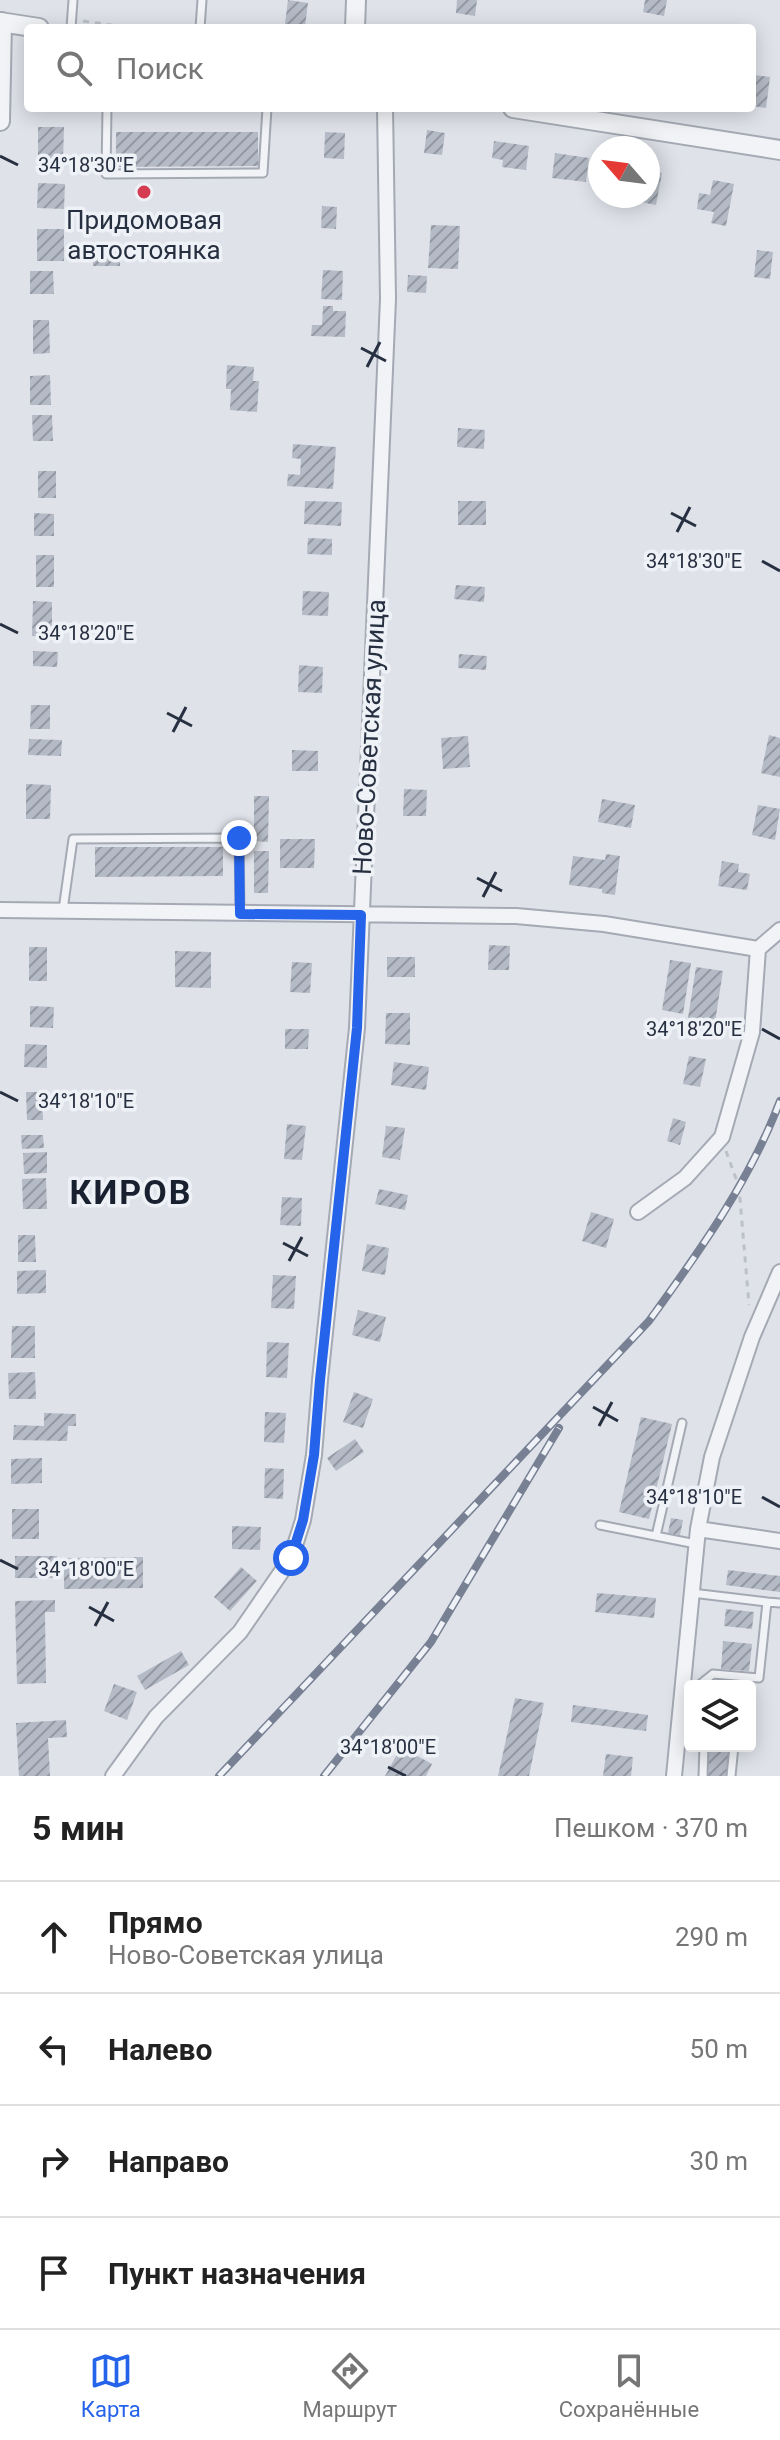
<!DOCTYPE html>
<html lang="ru">
<head>
<meta charset="utf-8">
<style>
  :root { --surface:#fff; --page:#f6f6f6; --text:#222; --muted:#767676; --line:#e0e0e0; --accent:#2563eb }
  body { margin:0; font-family:Roboto,sans-serif; background:var(--page); color:var(--text) }
  .controls { position:absolute; right:24px; bottom:24px; display:grid; overflow:hidden; border-radius:8px; box-shadow:0 4px 20px #0003 }
  .controls button { width:72px; height:72px; display:grid; place-items:center; padding:0; border:0; border-bottom:2px solid var(--line); background:var(--surface); color:var(--text); font:40px sans-serif }
  .compass { position:absolute; left:588px; top:136px; width:72px; height:72px; border-radius:50%; background:var(--surface); box-shadow:0 4px 20px #0003; rotate:298deg }
  .stop { position:absolute; width:24px; height:24px; margin:-18px; border:6px solid #2563eb; border-radius:50%; background:#fff }
  .stop.end { background:#2563eb; border-color:#fff; box-shadow:0 2px 8px #0008 }
  .list { margin:0; padding:0; list-style:none }
  h2 { display:flex; justify-content:space-between; align-items:center; height:104px; margin:0; padding:0 32px; font-size:34px }
  h2 small { font-size:26px; font-weight:400; color:var(--muted) }
  .list li { display:grid; grid-template-columns:52px 1fr auto; gap:24px; align-items:center; box-sizing:border-box; height:112px; padding:0 32px; border-top:2px solid var(--line) }
  .list b { display:block; font-size:30px; white-space:nowrap }
  .list p { margin:0; font-size:26px; white-space:nowrap; color:var(--muted) }
  .list em { font-size:26px; font-style:normal; color:var(--muted) }
  .icon { flex:none; width:44px; height:44px; fill:none; stroke:currentColor; stroke-width:2; stroke-linecap:round; stroke-linejoin:round }
  .map { position:relative; flex:none; width:780px; height:1776px; overflow:hidden }
  .search { position:absolute; background:var(--surface); box-shadow:0 4px 20px #0003; left:24px; right:24px; top:24px; height:88px; display:flex; align-items:center; gap:20px; box-sizing:border-box; padding:0 28px; border-radius:8px; color:var(--muted); font-size:30px }
  .sheet { height:552px; background:var(--surface) }
  nav { display:flex; justify-content:space-around; align-items:center; box-sizing:border-box; height:112px; border-top:2px solid var(--line); background:var(--surface); font-size:22px; color:var(--muted) }
  nav a { display:grid; justify-items:center; gap:4px }
  nav .on { color:var(--accent) }
  .map>svg:first-child { display:block }
  .building { fill:url(#building-hatch) }
  .lines { fill:none; stroke-linecap:round; stroke-linejoin:round }
  .service-casing { stroke:#a4a9b3; stroke-width:11 }
  .minor-casing { stroke:#a4a9b3; stroke-width:18 }
  .tertiary-casing { stroke:#a4a9b3; stroke-width:22 }
  .path { stroke:#bcc0c8; stroke-width:3; stroke-dasharray:6 6; stroke-linecap:butt }
  .service { stroke:#f1f3f7; stroke-width:7 }
  .minor { stroke:#f1f3f7; stroke-width:14 }
  .tertiary { stroke:#f1f3f7; stroke-width:18 }
  .rail-casing { stroke:#778193; stroke-width:8 }
  .rail { stroke:#eef1f6; stroke-width:5; stroke-dasharray:15; stroke-linecap:butt }
  .route { stroke:#2563eb; stroke-width:10 }
  .ticks { fill:none; stroke:#273041; stroke-width:3 }
  .poi-dot { fill:#d53c52; stroke:#eef1f6; stroke-width:3 }
  .labels { text-anchor:middle; stroke-width:7; stroke-linejoin:round; paint-order:stroke }
  .poi-label { font-size:26px; fill:#273041; stroke:#eef1f6 }
  .street-label { font-size:26px; fill:#273041; stroke:#eef1f6 }
  .district-label { font-size:34px; font-weight:bold; letter-spacing:2px; fill:#192131; stroke:#eef1f6 }
  .ticks-label { font-size:20px; text-anchor:middle; fill:#273041; stroke:#eef1f6; stroke-width:7; stroke-linejoin:round; paint-order:stroke }
</style>
</head>
<body>
<div class="map">
<svg width="780" height="1776" viewBox="0 0 780 1776">
  <defs>
    <pattern id="building-hatch" width="6" height="6" patternUnits="userSpaceOnUse" patternTransform="scale(2)"><rect width="6" height="6" fill="#b5bbc6"/><path d="M-1 1l2-2M0 6l6-6M5 7l2-2" fill="none" stroke="#9398a2"/></pattern>
  </defs>
  <rect width="100%" height="100%" fill="#dfe2e9"/>
  <!-- building -->
  <path class="building" d="M288,0L308,3L305,26L285,24Z
    M457,0H477L475,16L456,13Z
    M645,0H667L664,16L643,12Z
    M754,75L770,77L766,108L752,106Z
    M38,127H64L63,161H38Z
    M427,130L445,133L442,155L424,153Z
    M116,132H258V166L116,167Z
    M325,132L345,133L344,159L324,158Z
    M494,141L529,146L526,170L502,167L503,160L492,158Z
    M555,153L589,158L586,182L552,178Z
    M648,170L662,173L656,205L631,200L632,196H648Z
    M713,180L734,184L726,226L711,223L714,212L697,209L699,193L710,195Z
    M38,183L65,184L64,209L37,208Z
    M322,206L337,207L336,229L321,228Z
    M431,225L460,226L458,269L428,268Z
    M37,229H64V261H37Z
    M757,250L773,252L770,279L754,277Z
    M93,252H120V266H93Z
    M323,270L343,271L342,300L321,299Z
    M30,271H53L54,294H30Z
    M408,275L427,276L426,293L407,292Z
    M323,306H333V311H346L345,337L311,336L312,325H322Z
    M33,320H49L50,353L33,354Z
    M227,365L254,367L253,381H259L257,412L230,410L231,389H226Z
    M50,375L51,405H30V376Z
    M32,415H52L53,441H33Z
    M458,428L485,430L484,449L457,447Z
    M293,444L336,447L333,489L287,486L288,474L300,475L301,459L292,458Z
    M38,471H56V498H38Z
    M305,501L342,502L341,526L304,524Z
    M458,501H486V525H458Z
    M34,513L54,514V536H34Z
    M308,538L332,539V555L307,554Z
    M36,555H54V587H36Z
    M456,585L485,587L484,602L454,599Z
    M303,591L329,592L328,616L302,615Z
    M33,601L52,602V637L32,636Z
    M33,651L58,652L57,667L33,666Z
    M459,654L487,656L486,670L458,668Z
    M299,665L323,667L322,693L298,692Z
    M31,705H50V729H30Z
    M769,735L780,738V777L761,773Z
    M468,736L470,767L443,769L441,738Z
    M29,739L62,740L61,756L28,755Z
    M292,750L318,751V771H292Z
    M26,784L51,785L50,819H26Z
    M404,789L427,790L426,816H403Z
    M254,796H269L268,842L254,841Z
    M602,799L635,805L631,828L598,822Z
    M758,805L780,809L775,840L752,835Z
    M280,839H315L314,868H280Z
    M95,847H223V876L95,877Z
    M254,851H269L268,893H254Z
    M606,854L620,856L615,895L602,893V889L569,885L573,856L605,860Z
    M722,861L739,864L738,872L750,874L747,890L718,886Z
    M489,945L510,946L509,970H488Z
    M29,947H47V981H29Z
    M175,951L211,952V988L175,987Z
    M387,957H415V977H387Z
    M670,960L691,963L683,1014L662,1010Z
    M292,962L312,963L310,993L290,992Z
    M696,967L723,971L715,1022L688,1018Z
    M30,1006L54,1007L53,1028L30,1027Z
    M386,1013H410V1045L385,1044Z
    M285,1029H309L308,1049H285Z
    M25,1044L47,1045V1068L24,1067Z
    M689,1056L706,1059L700,1087L683,1084Z
    M394,1062L429,1067L426,1090L391,1085Z
    M26,1092H42L43,1120H27Z
    M673,1118L686,1122L680,1145L667,1141Z
    M287,1124L306,1126L302,1160L284,1159Z
    M386,1126L405,1128L400,1160L382,1157Z
    M21,1135H43L44,1148L22,1149Z
    M47,1152V1173L24,1174L23,1153Z
    M46,1178L47,1209H23L22,1179Z
    M379,1189L408,1195L405,1210L375,1204Z
    M282,1197L302,1198L301,1226L280,1225Z
    M591,1212L614,1219L606,1248L582,1241Z
    M18,1235H35L36,1262H18Z
    M367,1244L389,1248L385,1275L362,1271Z
    M46,1270V1293L17,1294V1271Z
    M273,1275L296,1276L294,1309L271,1308Z
    M358,1310L386,1317L380,1342L352,1335Z
    M12,1326H35V1358H11Z
    M267,1342L289,1343L287,1378L266,1377Z
    M35,1372L36,1399H9L8,1373Z
    M354,1392L373,1399L363,1428L343,1422Z
    M265,1412L286,1413L284,1443L264,1442Z
    M44,1413L76,1414V1426H68L67,1441L13,1440L14,1425L44,1426Z
    M641,1417L672,1424L649,1519L619,1512Z
    M355,1439L364,1452L336,1471L327,1458Z
    M42,1458V1483L11,1484V1459Z
    M265,1468L284,1469L283,1499L264,1498Z
    M12,1509H39V1539H12Z
    M671,1518L683,1520L680,1535L668,1533Z
    M232,1526L261,1527L260,1550L232,1549Z
    M15,1556H57V1578H15Z
    M143,1557V1588L64,1589V1558Z
    M241,1567L257,1581L230,1611L214,1597Z
    M728,1570L780,1576V1592L726,1585Z
    M597,1593L656,1598L654,1618L595,1612Z
    M55,1600V1612H45L46,1683L17,1684L15,1601Z
    M726,1609L754,1612L752,1629L724,1626Z
    M723,1641L752,1644L749,1671L721,1669Z
    M181,1651L189,1665L145,1690L137,1676Z
    M114,1684L137,1692L127,1720L104,1711Z
    M515,1698L544,1703L529,1776H498Z
    M573,1705L648,1715L646,1731L571,1722Z
    M66,1720L67,1737L48,1738L50,1776H19L16,1723Z
    M708,1746H730L728,1776H706Z
    M401,1747L432,1764L426,1776H385Z
    M606,1754L633,1757L631,1776H603Z"/>
  <g class="lines">
    <defs>
      <path id="service" d="M71,28L73,0
        M200,28L202,0
        M107,108L106,174L263,173L267,108
        M63,910L73,839L239,838L240,912
        M600,1525L696,1544
        M656,1536L682,1423
        M692,1593L767,1602L759,1678L713,1674L698,1686
        M767,1602L780,1603
        M703,1776L704,1746
        M731,1776L734,1746"/>
      <path id="minor" d="M0,910L516,916L604,924L758,949
        M638,1212L685,1178L722,1137L752,1032L758,949L780,930
        M698,1529L780,1541
        M113,1776L156,1717L240,1632L291,1558L303,1520L314,1455L320,1380L357,1028L388,299L385,108
        M674,1776L698,1529L712,1457L752,1337L780,1272"/>
      <path id="tertiary" d="M0,22L39,28
        M355,28L356,0
        M513,108L780,150
        M0,121L2,22"/>
    </defs>
    <!-- service casing -->
    <use href="#service" class="service-casing"/>
    <!-- minor casing -->
    <use href="#minor" class="minor-casing"/>
    <!-- tertiary casing -->
    <use href="#tertiary" class="tertiary-casing"/>
    <!-- path -->
    <path class="path" d="M83,21L131,28
      M726,1151L739,1187L749,1305"/>
    <!-- service -->
    <use href="#service" class="service"/>
    <!-- minor -->
    <use href="#minor" class="minor"/>
    <!-- tertiary -->
    <use href="#tertiary" class="tertiary"/>
    <defs>
      <path id="rail" d="M219,1776L649,1321C699,1252 750,1181 780,1101
        M324,1776L431,1642L559,1428"/>
    </defs>
    <!-- rail casing -->
    <use href="#rail" class="rail-casing"/>
    <!-- rail -->
    <use href="#rail" class="rail"/>
  </g>
  <g class="lines">
    <!-- route -->
    <path class="route" d="M239,838L240,914L361,915L357,1028L320,1380L314,1455L303,1520L291,1558"/>
  </g>
  <!-- ticks -->
  <path class="ticks" d="M0,156L18,165M361,348L386,361M367,367L380,342M671,513L696,526M677,532L690,507M762,561L780,571M0,624L18,633M167,713L192,726M173,732L186,707M477,878L502,891M483,897L496,872M762,1029L780,1039M0,1092L18,1101M283,1243L308,1256M289,1261L302,1237M593,1407L618,1421M599,1426L612,1402M762,1497L780,1507M0,1560L18,1569M89,1607L114,1621M95,1626L108,1602M388,1767L406,1776"/>
  <!-- markers -->
  <circle class="poi-dot" cx="144" cy="192" r="8"/>
  <g class="labels">
    <!-- poi labels -->
    <g class="poi-label">
      <text x="144" y="229">Придомовая<tspan x="144" dy="30">автостоянка</tspan></text>
    </g>
    <!-- street labels -->
    <g class="street-label">
      <text transform="translate(369 737) rotate(-87)" y="9">Ново-Советская улица</text>
    </g>
    <!-- district labels -->
    <g class="district-label">
      <text x="131" y="1204">КИРОВ</text>
    </g>
  </g>
  <g class="ticks-label">
    <text x="86" y="172">34°18'30"E</text>
    <text x="694" y="568">34°18'30"E</text>
    <text x="86" y="640">34°18'20"E</text>
    <text x="694" y="1036">34°18'20"E</text>
    <text x="86" y="1108">34°18'10"E</text>
    <text x="694" y="1504">34°18'10"E</text>
    <text x="86" y="1576">34°18'00"E</text>
    <text x="388" y="1754">34°18'00"E</text>
  </g>
</svg>
<div class="controls">
<button><svg class="icon" aria-label="layers" viewBox="0 0 24 24"><path d="M12 4l9 5-9 5-9-5zM3 14l9 5 9-5"/></svg></button>
</div>
<svg class="compass" viewBox="-18 -18 36 36"><path d="M0-13l5 13h-10z" fill="#e53935"/><path d="M0 13l5-13h-10z" fill="#767676"/></svg>
<div class="stop" style="left:291px;top:1558px"></div>
<div class="stop end" style="left:239px;top:838px"></div>
<div class="search"><svg class="icon" aria-label="search" viewBox="0 0 24 24"><circle cx="10" cy="10" r="6"/><path d="M15 15l6 6"/></svg>Поиск</div>
</div>
<section class="sheet">
<h2>5 мин<small>Пешком · 370 m</small></h2>
<ul class="list">
<li><svg class="icon" aria-label="ahead" viewBox="0 0 24 24"><path d="M12 20V5M6 11l6-6 6 6"/></svg><div><b>Прямо</b><p>Ново-Советская улица</p></div><em>290 m</em></li>
<li><svg class="icon" aria-label="left" viewBox="0 0 24 24"><path d="M17 20v-9H6M10 6l-5 5 5 5"/></svg><div><b>Налево</b></div><em>50 m</em></li>
<li><svg class="icon" aria-label="right" viewBox="0 0 24 24"><path d="M7 20v-9h11M14 6l5 5-5 5"/></svg><div><b>Направо</b></div><em>30 m</em></li>
<li><svg class="icon" aria-label="arrive" viewBox="0 0 24 24"><path d="M6 21V4h12l-3 4 3 4H6"/></svg><div><b>Пункт назначения</b></div></li>
</ul>
</section>
<nav>
<a class="on"><svg class="icon" aria-label="map" viewBox="0 0 24 24"><path d="M3 6l6-2 6 2 6-2v14l-6 2-6-2-6 2zM9 4v14M15 6v14"/></svg>Карта</a>
<a><svg class="icon" aria-label="directions" viewBox="0 0 24 24"><path d="M12 3l9 9-9 9-9-9zM9 14v-3h6M13 9l2 2-2 2"/></svg>Маршрут</a>
<a><svg class="icon" aria-label="saved" viewBox="0 0 24 24"><path d="M7 4h10v16l-5-4-5 4z"/></svg>Сохранённые</a>
</nav>
</body>
</html>
